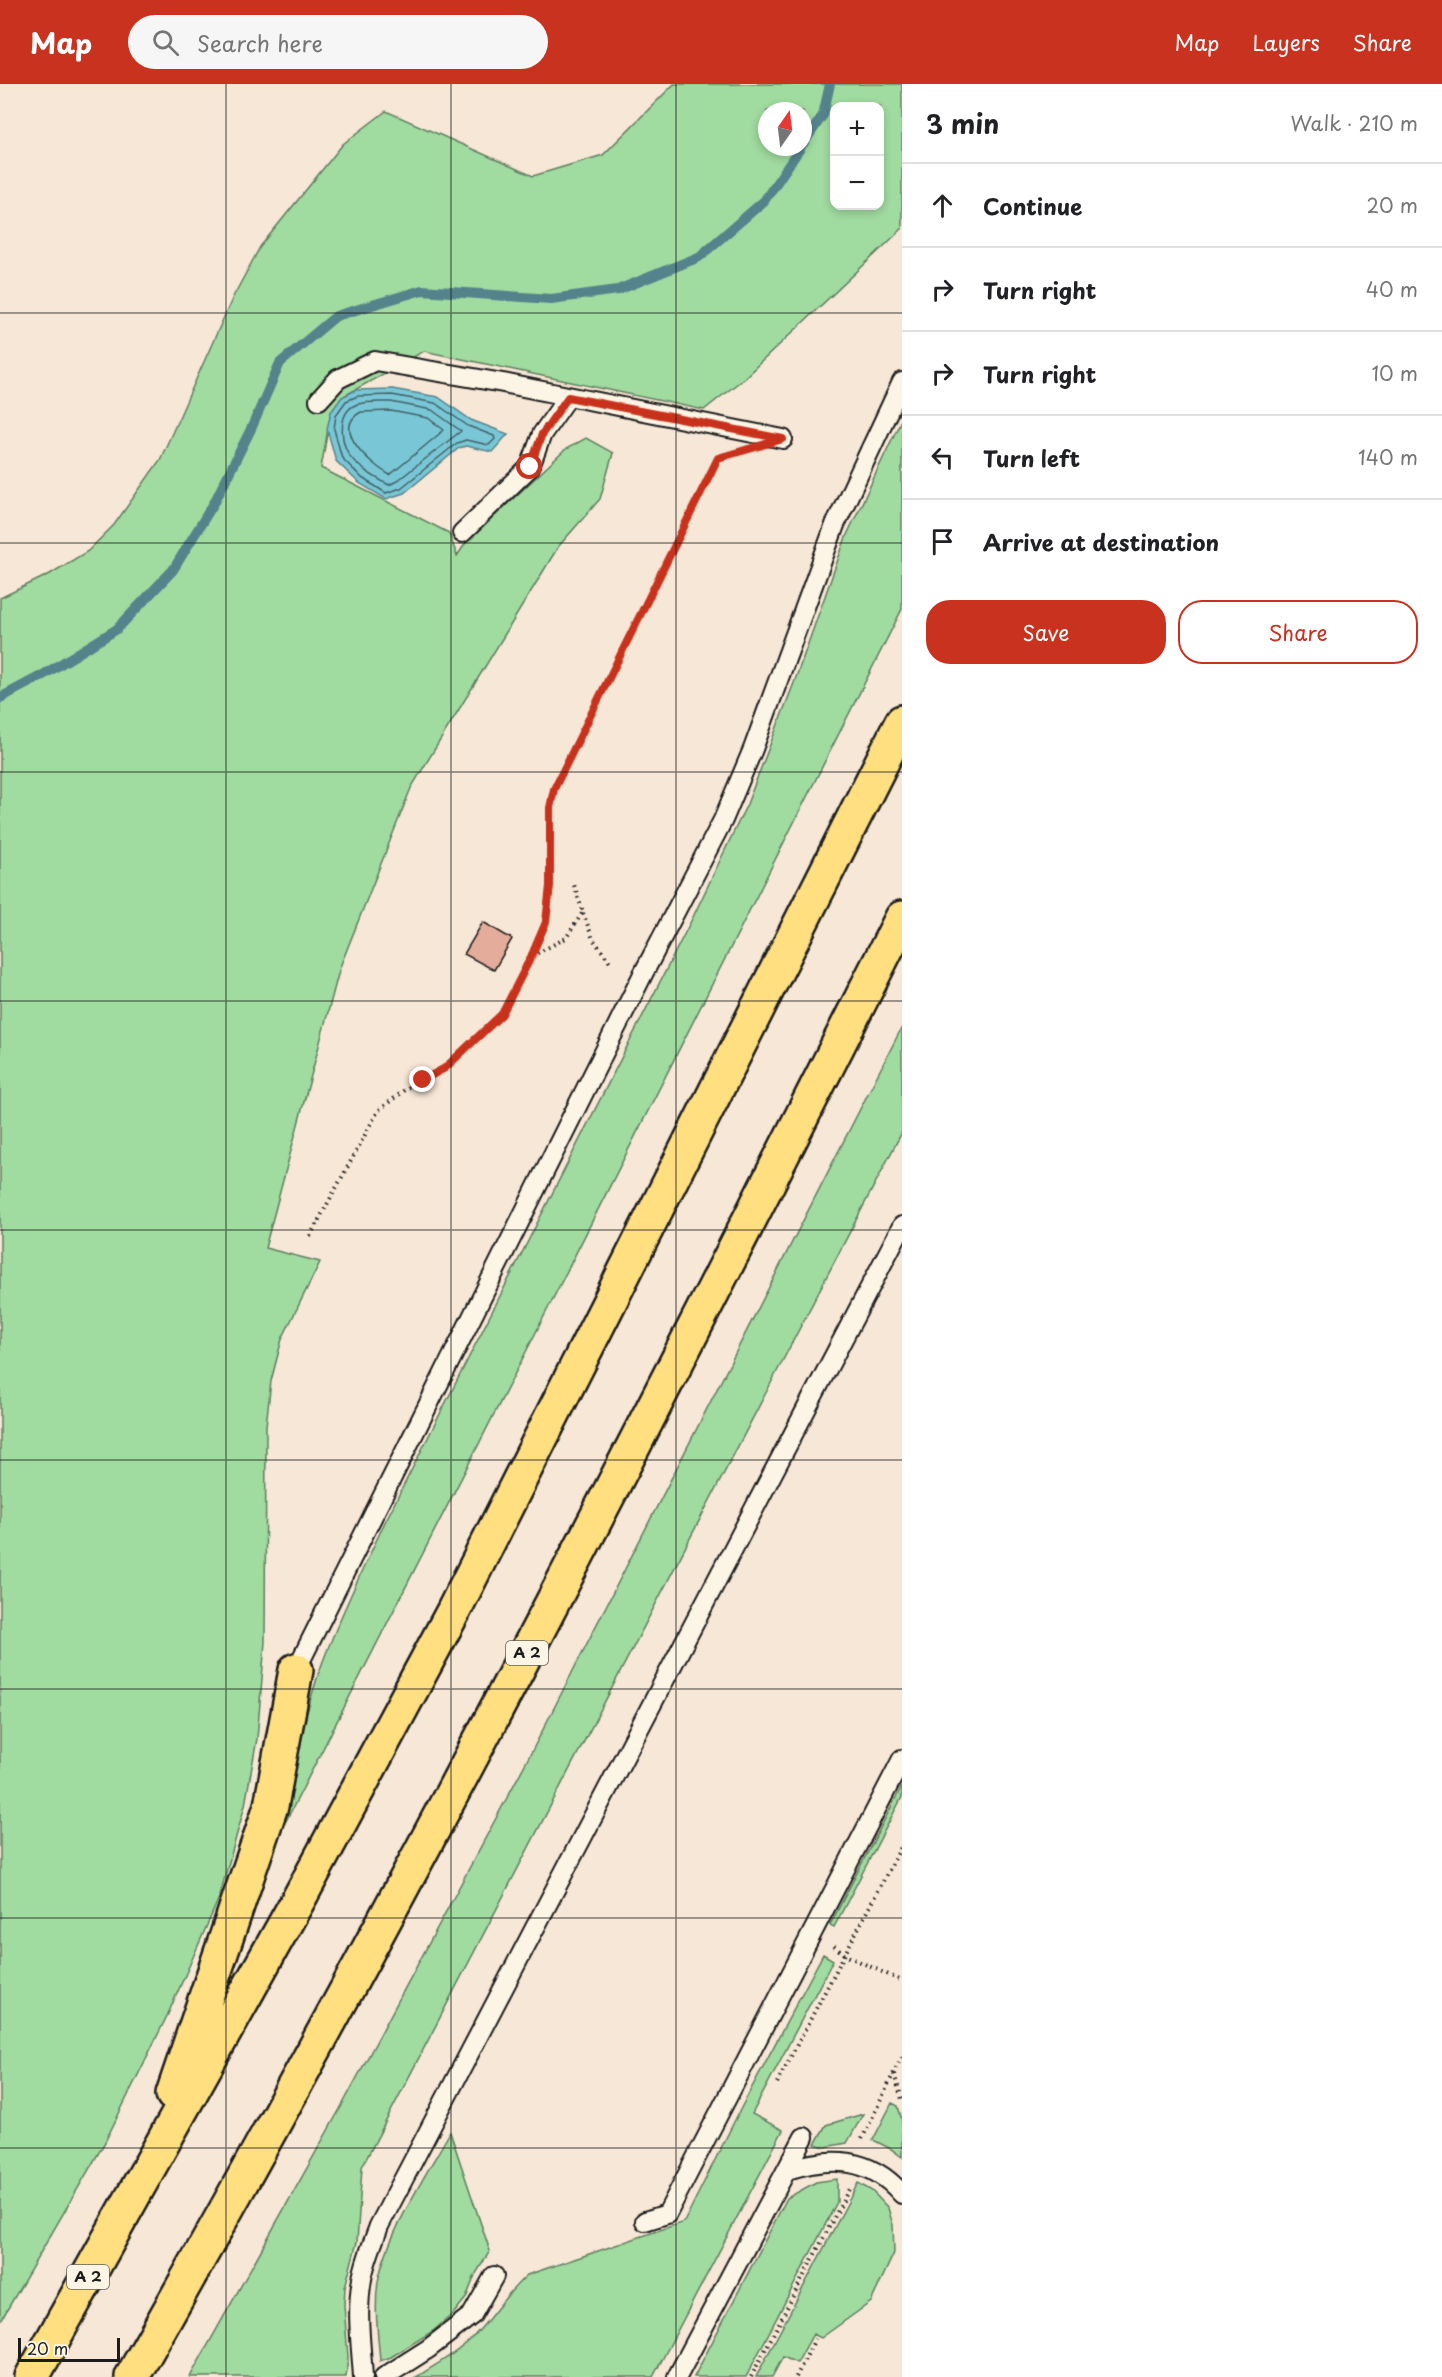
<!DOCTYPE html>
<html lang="en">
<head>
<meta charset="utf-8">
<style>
  :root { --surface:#fff; --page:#f6f6f6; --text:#202124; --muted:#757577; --line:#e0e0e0; --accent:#c8321e }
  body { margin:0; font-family:"Playpen Sans",sans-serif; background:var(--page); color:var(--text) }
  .controls { position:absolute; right:18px; top:18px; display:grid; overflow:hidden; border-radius:12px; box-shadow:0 3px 9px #0003 }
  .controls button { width:54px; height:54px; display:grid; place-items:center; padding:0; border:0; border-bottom:2px solid var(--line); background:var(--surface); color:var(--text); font:30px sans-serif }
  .compass { position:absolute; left:758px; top:18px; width:54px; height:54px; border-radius:50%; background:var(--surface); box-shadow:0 3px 9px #0003; rotate:14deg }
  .scale { position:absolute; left:18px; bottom:15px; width:102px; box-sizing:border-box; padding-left:6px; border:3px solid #1c1c1c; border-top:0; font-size:16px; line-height:21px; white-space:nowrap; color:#1c1c1c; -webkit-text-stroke:4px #fcf5e5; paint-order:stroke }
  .stop { position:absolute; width:18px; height:18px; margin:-14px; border:4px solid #c8321e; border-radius:50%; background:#fff }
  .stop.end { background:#c8321e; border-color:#fff; box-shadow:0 2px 6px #0008 }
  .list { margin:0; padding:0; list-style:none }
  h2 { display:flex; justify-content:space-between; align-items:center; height:78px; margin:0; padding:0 24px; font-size:26px }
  h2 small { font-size:20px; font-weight:400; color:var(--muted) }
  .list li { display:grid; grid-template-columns:39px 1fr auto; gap:18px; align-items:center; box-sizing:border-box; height:84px; padding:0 24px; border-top:2px solid var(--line) }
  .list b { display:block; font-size:22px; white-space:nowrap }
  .list em { font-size:20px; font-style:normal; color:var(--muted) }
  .actions { display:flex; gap:12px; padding:18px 24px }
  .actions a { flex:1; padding:14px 0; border:2px solid var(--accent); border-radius:24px; text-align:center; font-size:21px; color:var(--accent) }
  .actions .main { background:var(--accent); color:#fff }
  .icon { flex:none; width:33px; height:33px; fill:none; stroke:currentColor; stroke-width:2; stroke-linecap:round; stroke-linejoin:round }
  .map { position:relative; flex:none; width:902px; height:2293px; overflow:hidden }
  header { display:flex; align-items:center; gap:36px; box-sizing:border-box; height:84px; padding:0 30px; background:var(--accent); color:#fff }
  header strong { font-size:28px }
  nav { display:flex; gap:33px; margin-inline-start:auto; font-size:21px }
  .search { width:420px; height:54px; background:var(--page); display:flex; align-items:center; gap:15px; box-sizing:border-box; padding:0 21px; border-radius:33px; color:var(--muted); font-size:22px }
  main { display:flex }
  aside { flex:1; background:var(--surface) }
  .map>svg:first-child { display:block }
  .green { fill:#a0dba0; stroke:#5e7c5e; stroke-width:1.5; fill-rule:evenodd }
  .water { fill:#79c7d6; stroke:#54838c; stroke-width:1.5 }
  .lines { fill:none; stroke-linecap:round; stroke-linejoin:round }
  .shore { stroke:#416066; stroke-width:1.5 }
  .stream { stroke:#54838c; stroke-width:10 }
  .building { fill:#e4ad9b; stroke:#1c1c1c; stroke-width:1.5 }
  .lane-casing { stroke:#1c1c1c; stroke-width:22 }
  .highway-casing { stroke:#1c1c1c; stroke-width:38 }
  .path { stroke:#1c1c1c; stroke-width:4; stroke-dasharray:1.5 4.5; stroke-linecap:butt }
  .lane { stroke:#fcf5e5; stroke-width:18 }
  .highway { stroke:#ffdf80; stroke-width:33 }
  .route { stroke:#c8321e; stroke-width:8 }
  .grid { fill:none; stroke:#1c1c1c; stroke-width:1.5; stroke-opacity:0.55 }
  .labels { text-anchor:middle; stroke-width:5; stroke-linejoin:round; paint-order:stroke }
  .shield { fill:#fcf5e5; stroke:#5f5d58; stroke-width:1.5 }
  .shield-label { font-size:15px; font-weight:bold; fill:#1c1c1c }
</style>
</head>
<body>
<header>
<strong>Map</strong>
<div class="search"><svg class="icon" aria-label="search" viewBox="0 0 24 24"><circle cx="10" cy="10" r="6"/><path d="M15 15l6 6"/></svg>Search here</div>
<nav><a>Map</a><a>Layers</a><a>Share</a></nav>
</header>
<main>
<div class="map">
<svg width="902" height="2293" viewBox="0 0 902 2293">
  <rect width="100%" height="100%" fill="#f7e7d6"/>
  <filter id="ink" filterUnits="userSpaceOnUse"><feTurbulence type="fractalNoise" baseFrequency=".0167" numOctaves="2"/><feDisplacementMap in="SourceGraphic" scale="12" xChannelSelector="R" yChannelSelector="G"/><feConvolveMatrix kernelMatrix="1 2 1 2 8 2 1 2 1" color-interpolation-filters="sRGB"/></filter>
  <g filter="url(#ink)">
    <!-- green -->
    <path class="green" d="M674,0H902V145L743,295L704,326L424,267L342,313L331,328L321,384L449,449L457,472L465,460L566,365L586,354L613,369L600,415L558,463L411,704L340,883L265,1164L320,1178L282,1255L271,1297L266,1342L265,1558L257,1655L245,1721L219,1814L168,1930L105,2058L0,2238V514L50,490L88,467L114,441L160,376L233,213L260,163L343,60L386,27L533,92L603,71ZM834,22H880V122H834ZM767,27H803V63H767Z
      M902,334V525L530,1260L284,1741C294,1687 303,1632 322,1580C340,1531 363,1485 385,1438L693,833L747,720L794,599L846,453Z
      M902,943V1048L362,2083L357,2158L345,2203L344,2221L348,2273L346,2293H190L345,2016L532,1667Z
      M902,1702V1713L834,1843L830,1841Z
      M823,1870L833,1876L752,2030L783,2046L653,2293H416C434,2282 454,2271 470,2256C491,2236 505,2210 527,2191L684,2138L741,2024Z
      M892,2019L898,2022L902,2036V2073L891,2065L873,2056Z
      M863,2030L847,2059L825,2063L815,2060L826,2041Z
      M450,2048L490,2167L475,2191L466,2214L454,2229L433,2247L391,2273L380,2277C378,2251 374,2224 378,2198C387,2150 426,2091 450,2048Z
      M837,2095V2118L746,2293H694L787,2114L816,2098Z
      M858,2099L872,2107L888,2124L893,2141L894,2169L871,2218L821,2254L813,2250L797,2279L783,2273L772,2293H756Z"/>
    <!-- water -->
    <path class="water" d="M392,305L438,313L471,336L508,350L492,368L466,362L459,364L404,409L386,415L359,399L336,377L327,345L331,328L342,313L356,306Z"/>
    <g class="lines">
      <!-- shore -->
      <path class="shore" d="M392,311L435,319L468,342L494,352L495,355L489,361L466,356L457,359L401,404L386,409L362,394L342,374L334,345L336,331L346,317L358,312Z
        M391,318L432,326L461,347L397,397L389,401C376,394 356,383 348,369C340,354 338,326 358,320C368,317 381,318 391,318Z
        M391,327L428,334L444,346L390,391C373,382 329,345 361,328Z"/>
      <!-- stream -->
      <path class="stream" d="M803,60L823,31L830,0
        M0,614L43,591L117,545L173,486L214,419L251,345L280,279L336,232L422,206L551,215L618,206L699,173L764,117L801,63"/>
    </g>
    <!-- building -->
    <path class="building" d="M483,838L512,855L494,886L464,870Z"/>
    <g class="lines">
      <defs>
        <path id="lane" d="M319,316L338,295L375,277L503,299L783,355
          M462,449L530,383L542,350L568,313
          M296,1586L643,890L723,736L753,665L835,441L902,298
          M787,2086C831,2072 870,2073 902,2110
          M645,2137L667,2130L902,1675
          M363,2293C361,2261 356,2227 362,2195C365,2177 373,2159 379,2142L902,1142
          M384,2293L428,2265L472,2231L494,2192
          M677,2293L804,2053"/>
        <path id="highway" d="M173,2010L271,1722L296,1586
          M32,2293L301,1811L453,1528L902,638
          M132,2293C404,1815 655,1325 902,834"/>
      </defs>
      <!-- lane casing -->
      <use href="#lane" class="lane-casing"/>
      <!-- highway casing -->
      <use href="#highway" class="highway-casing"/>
      <!-- path -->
      <path class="path" d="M583,829L593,855L610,878
        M532,872L566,854L583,828L573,798
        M310,1152L378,1027L407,1004L445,984L502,930L546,839L550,802V724L554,705L718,374L726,372
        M834,1862L845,1871L902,1897
        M894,1990L902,2015
        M777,1999L902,1761
        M862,2055L902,1972
        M751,2293L849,2105
        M796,2293L815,2255"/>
      <!-- lane -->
      <use href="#lane" class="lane"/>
      <!-- highway -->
      <use href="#highway" class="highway"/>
    </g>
  </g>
  <g class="lines" filter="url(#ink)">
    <!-- route -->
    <path class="route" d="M423,996L445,984L502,930L531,873L546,838L550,802V724L554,705L718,374L783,355L568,313L542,350L530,383"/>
  </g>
  <!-- grid -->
  <path class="grid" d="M226,0V2293M451,0V2293M676,0V2293M0,229H902M0,459H902M0,688H902M0,917H902M0,1146H902M0,1376H902M0,1605H902M0,1834H902M0,2064H902"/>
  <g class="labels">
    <!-- shield labels -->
    <g class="shield">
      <rect x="506" y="1557" width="42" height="24" rx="4.5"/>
      <rect x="67" y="2181" width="42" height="24" rx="4.5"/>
    </g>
    <g class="shield-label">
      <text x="527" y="1574">A 2</text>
      <text x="88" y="2198">A 2</text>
    </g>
  </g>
</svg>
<div class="controls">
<button>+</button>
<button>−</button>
</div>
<svg class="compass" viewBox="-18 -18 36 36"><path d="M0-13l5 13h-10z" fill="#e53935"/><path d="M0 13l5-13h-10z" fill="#757577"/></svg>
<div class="scale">20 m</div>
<div class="stop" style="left:530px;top:383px"></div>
<div class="stop end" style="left:423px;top:996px"></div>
</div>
<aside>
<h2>3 min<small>Walk · 210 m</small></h2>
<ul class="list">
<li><svg class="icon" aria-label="ahead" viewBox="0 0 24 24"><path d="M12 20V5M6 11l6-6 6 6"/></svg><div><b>Continue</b></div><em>20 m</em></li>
<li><svg class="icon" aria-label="right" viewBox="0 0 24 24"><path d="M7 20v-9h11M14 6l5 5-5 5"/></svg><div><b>Turn right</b></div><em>40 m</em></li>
<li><svg class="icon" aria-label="right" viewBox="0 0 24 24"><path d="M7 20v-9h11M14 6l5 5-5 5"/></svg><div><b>Turn right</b></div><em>10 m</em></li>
<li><svg class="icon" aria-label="left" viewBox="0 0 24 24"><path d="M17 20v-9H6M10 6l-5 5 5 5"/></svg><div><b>Turn left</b></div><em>140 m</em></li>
<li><svg class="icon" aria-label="arrive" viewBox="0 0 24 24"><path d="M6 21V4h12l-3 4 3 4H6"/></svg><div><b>Arrive at destination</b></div></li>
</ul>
<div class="actions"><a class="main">Save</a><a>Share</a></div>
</aside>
</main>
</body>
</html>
